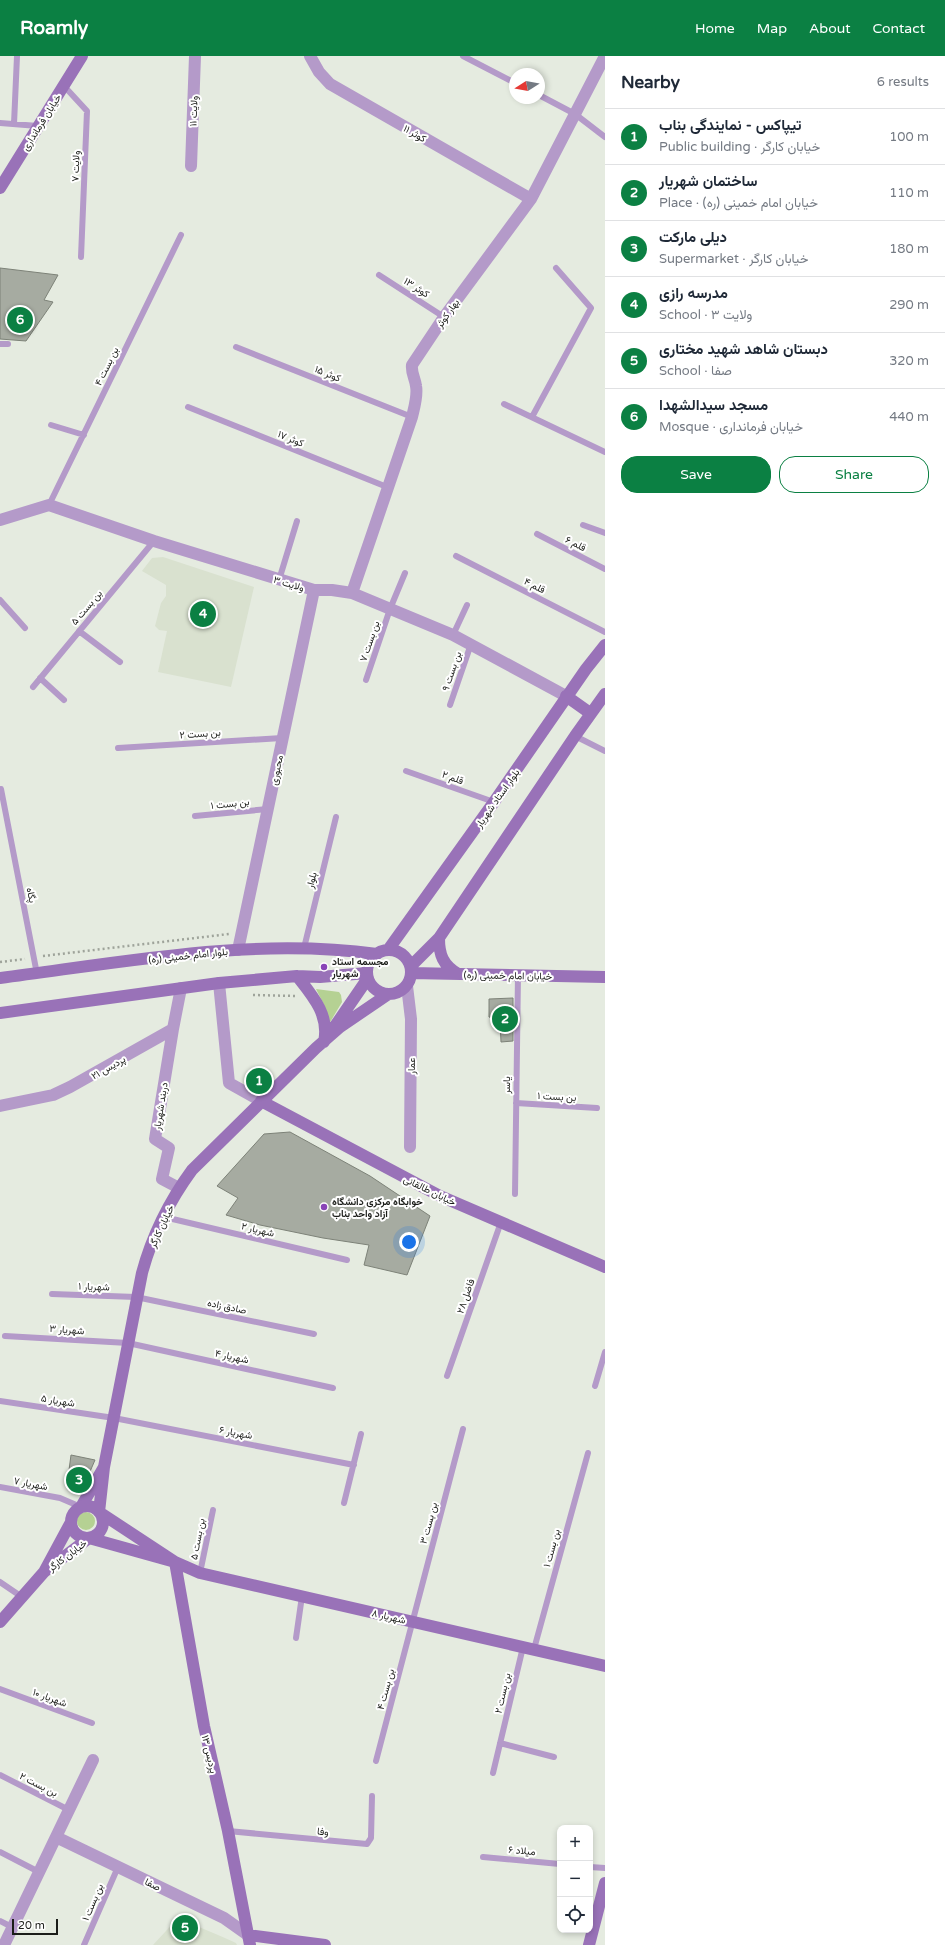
<!DOCTYPE html>
<html lang="en">
<head>
<meta charset="utf-8">
<style>
  :root { --surface:#fff; --page:#f2f2f3; --text:#1f2937; --muted:#747a83; --line:#e0e1e3; --accent:#0b8043 }
  body { margin:0; font-family:"Varela Round",Vazirmatn,sans-serif; background:var(--page); color:var(--text) }
  .controls { position:absolute; right:12px; bottom:12px; display:grid; overflow:hidden; border-radius:8px; box-shadow:0 2px 6px #0003 }
  .controls button { width:36px; height:36px; display:grid; place-items:center; padding:0; border:0; border-bottom:1px solid var(--line); background:var(--surface); color:var(--text); font:20px sans-serif }
  .compass { position:absolute; left:509px; top:12px; width:36px; height:36px; border-radius:50%; background:var(--surface); box-shadow:0 2px 6px #0003; rotate:259deg }
  .scale { position:absolute; left:12px; bottom:10px; width:46px; box-sizing:border-box; padding-left:4px; border:2px solid #1b1d19; border-top:0; font-size:11px; line-height:14px; white-space:nowrap; color:#1b1d19; -webkit-text-stroke:3px #fff; paint-order:stroke }
  .you { position:absolute; left:409px; top:1186px; width:14px; height:14px; margin:-10px; border:3px solid #fff; border-radius:50%; background:#1a73e8; box-shadow:0 0 0 6px #1a73e833 }
  .badge { display:grid; place-items:center; width:26px; height:26px; border-radius:50%; background:var(--accent); color:#fff; font-size:13px; font-weight:700 }
  .pin { position:absolute; translate:-50% -50%; border:2px solid #fff; box-shadow:0 1px 4px #0006 }
  .list { margin:0; padding:0; list-style:none }
  h2 { display:flex; justify-content:space-between; align-items:center; height:52px; margin:0; padding:0 16px; font-size:17px }
  h2 small { font-size:13px; font-weight:400; color:var(--muted) }
  .list li { display:grid; grid-template-columns:26px 1fr auto; gap:12px; align-items:center; box-sizing:border-box; height:56px; padding:0 16px; border-top:1px solid var(--line) }
  .list b { display:block; font-size:15px; white-space:nowrap }
  .list p { margin:0; font-size:13px; white-space:nowrap; color:var(--muted) }
  .list em { font-size:13px; font-style:normal; color:var(--muted) }
  .actions { display:flex; gap:8px; padding:12px 16px }
  .actions a { flex:1; padding:9px 0; border:1px solid var(--accent); border-radius:16px; text-align:center; font-size:14px; color:var(--accent) }
  .actions .main { background:var(--accent); color:#fff }
  .icon { flex:none; width:22px; height:22px; fill:none; stroke:currentColor; stroke-width:2; stroke-linecap:round; stroke-linejoin:round }
  .map { position:relative; flex:none; width:605px; height:1889px; overflow:hidden }
  header { display:flex; align-items:center; gap:24px; box-sizing:border-box; height:56px; padding:0 20px; background:var(--accent); color:#fff }
  header strong { font-size:19px }
  nav { display:flex; gap:22px; margin-inline-start:auto; font-size:14px }
  main { display:flex }
  aside { flex:1; background:var(--surface) }
  .map>svg:first-child { display:block }
  .built { fill:#d9e1cf }
  .green { fill:#b5d193 }
  .building { fill:#a6aba1; stroke:#7d8278 }
  .lines { fill:none; stroke-linecap:round; stroke-linejoin:round }
  .path { stroke:#9ea39a; stroke-width:2.5; stroke-dasharray:2 3; stroke-linecap:butt }
  .lane { stroke:#b49ac9; stroke-width:6 }
  .street { stroke:#b49ac9; stroke-width:12 }
  .secondary { stroke:#9972b8; stroke-width:12 }
  .poi-dot { fill:#8944b7; stroke:#fff; stroke-width:1.5 }
  .labels { text-anchor:middle; stroke-width:4; stroke-linejoin:round; paint-order:stroke }
  .street-label { font-size:10px; fill:#1b1d19; stroke:#fff }
  .poi-label { font-size:10px; font-weight:bold; fill:#1b1d19; stroke:#fff; text-anchor:start }
</style>
</head>
<body>
<header>
<strong>Roamly</strong>
<nav><a>Home</a><a>Map</a><a>About</a><a>Contact</a></nav>
</header>
<main>
<div class="map">
<svg width="605" height="1889" viewBox="0 0 605 1889">
  <rect width="100%" height="100%" fill="#e5ebe0"/>
  <!-- built -->
  <path class="built" d="M163,501L254,531L231,631L158,616L167,575L159,574L155,570L161,547L166,540V529L142,515L152,502Z
    M178,1862L225,1882L236,1887L237,1889H153Z"/>
  <!-- green -->
  <path class="green" d="M316,933L339,936L341,939L342,946L329,968L324,949Z
    M77 1465a9 9 0 1 1 18 0a9 9 0 1 1-18 0Z"/>
  <!-- building -->
  <path class="building" d="M0,212L58,219L44,244L53,246L26,285L0,283Z
    M513,942V985L501,986L500,965L489,961V943Z
    M290,1076L370,1120L430,1160L407,1219L364,1209L369,1189L323,1182L260,1169L226,1159L238,1142L217,1130L264,1078Z
    M71,1399L95,1404L82,1434L69,1433L72,1414H69Z"/>
  <g class="lines">
    <!-- path -->
    <path class="path" d="M43,900L229,878
      M0,906L25,903
      M253,939L296,940"/>
    <!-- lane -->
    <path class="lane" d="M463,0L515,27
      M64,30L87,55L81,201
      M539,39L575,58L605,81
      M0,67L38,70
      M14,68L17,0
      M379,219L444,261
      M0,288H8
      M236,291L412,361
      M504,348L605,396
      M188,351L387,431
      M532,361L591,252L556,212
      M51,369L84,379
      M49,449L181,179
      M583,469L605,477
      M537,478L605,513
      M456,500L605,576
      M279,524L297,465
      M0,544L25,572
      M79,575L120,606
      M453,579L467,549
      M40,622L64,644
      M366,624L390,553L405,517
      M33,631L154,485
      M450,649L471,588
      M575,680L605,695
      M118,692L282,682
      M406,715L494,746
      M1,733L37,918
      M195,760L268,753
      M304,892L336,761
      M516,1047L597,1052
      M515,1138L518,919
      M164,1161L347,1204
      M52,1238L136,1241L314,1278
      M5,1280L128,1287L333,1332
      M447,1320L501,1166
      M595,1330L605,1296
      M0,1345L114,1362L354,1409
      M0,1431L60,1442L81,1451
      M344,1447L361,1378
      M200,1517L213,1454
      M0,1526L22,1541
      M296,1582L302,1540
      M534,1593L588,1397
      M0,1633L92,1667
      M500,1687L554,1701
      M376,1705L463,1373
      M493,1717L523,1591
      M0,1719L69,1754
      M228,1775L367,1788L371,1782L372,1740
      M0,1796L39,1816
      M483,1801L560,1808
      M590,1811L605,1812
      M0,1865L12,1871
      M84,1889L118,1811"/>
    <!-- street -->
    <path class="street" d="M310,0L319,16L330,28L531,143
      M191,110L195,0
      M0,464L49,449L154,485L314,534H332L352,537L453,579L566,640
      M352,537L412,361C414,352 418,340 416,330C415,322 411,317 412,309L444,261L531,143L605,0
      M238,894L314,534
      M219,927L229,1027L261,1045
      M407,930L411,963L410,1091
      M173,973L155,1083L169,1092L162,1123L179,1132
      M0,1050L53,1039L70,1031L173,973L181,932
      M56,1781L224,1862L248,1879
      M4,1889L93,1704"/>
    <!-- secondary -->
    <path class="secondary" d="M0,132L82,0
      M566,640L590,657
      M439,882C439,899 443,909 458,918
      M367 916a22 22 0 1 1 44 0a22 22 0 1 1-44 0Z
      M388,894L494,746L586,613L605,589
      M411,910L439,882L575,680L605,638
      M411,917L605,921
      M297,920C312,939 330,959 324,986
      M0,922C124,906 252,881 377,898
      M0,957L219,927L297,920L320,921L367,917
      M333,973L368,922
      M261,1045L440,1140L605,1211
      M104,1411L142,1217C152,1180 170,1144 192,1114L316,992L340,971L387,939
      M71 1466a16 16 0 1 1 32 0a16 16 0 1 1-32 0Z
      M71,1466L44,1516L89,1482L175,1506L99,1456L104,1411L81,1451
      M175,1506L200,1517L605,1610
      M175,1506L204,1670L228,1775L250,1889
      M0,1566L44,1516
      M248,1879L325,1889
      M589,1889L605,1827"/>
  </g>
  <!-- markers -->
  <g class="poi-dot">
    <circle cx="324" cy="911" r="4"/>
    <circle cx="324" cy="1151" r="4"/>
  </g>
  <g class="labels">
    <!-- street labels -->
    <g class="street-label">
      <text transform="translate(193 55) rotate(-88)" y="4">ولایت ۱۱</text>
      <text transform="translate(41 66) rotate(-58)" y="4">خیابان فرمانداری</text>
      <text transform="translate(415 77) rotate(30)" y="4">کوثر ۱۱</text>
      <text transform="translate(75 110) rotate(-88)" y="4">ولایت ۷</text>
      <text transform="translate(417 231) rotate(33)" y="4">کوثر ۱۳</text>
      <text transform="translate(447 257) rotate(-55)" y="4">بهار کوثر</text>
      <text transform="translate(106 310) rotate(-64)" y="4">بن بست ۴</text>
      <text transform="translate(328 317) rotate(22)" y="4">کوثر ۱۵</text>
      <text transform="translate(291 382) rotate(22)" y="4">کوثر ۱۷</text>
      <text transform="translate(576 487) rotate(27)" y="4">قلم ۶</text>
      <text transform="translate(289 527) rotate(17)" y="4">ولایت ۳</text>
      <text transform="translate(535 529) rotate(27)" y="4">قلم ۴</text>
      <text transform="translate(86 551) rotate(-50)" y="4">بن بست ۵</text>
      <text transform="translate(369 585) rotate(-71)" y="4">بن بست ۷</text>
      <text transform="translate(451 615) rotate(-71)" y="4">بن بست ۹</text>
      <text transform="translate(200 677) rotate(-4)" y="4">بن بست ۲</text>
      <text transform="translate(276 714) rotate(-78)" y="4">محبوری</text>
      <text transform="translate(453 721) rotate(20)" y="4">قلم ۲</text>
      <text transform="translate(497 742) rotate(-55)" y="4">بلوار استاد شهریار</text>
      <text transform="translate(230 747) rotate(-6)" y="4">بن بست ۱</text>
      <text transform="translate(311 824) rotate(-76)" y="4">بلوار</text>
      <text transform="translate(32 839) rotate(79)" y="4">پگاه</text>
      <text transform="translate(188 899) rotate(-6)" y="4">بلوار امام خمینی (ره)</text>
      <text transform="translate(508 919) rotate(1)" y="4">خیابان امام خمینی (ره)</text>
      <text transform="translate(411 1010) rotate(-90)" y="4">عمار</text>
      <text transform="translate(108 1011) rotate(-30)" y="4">پردیس ۲۱</text>
      <text transform="translate(506 1029) rotate(-89)" y="4">یاسر</text>
      <text transform="translate(557 1040) rotate(3)" y="4">بن بست ۱</text>
      <text transform="translate(160 1050) rotate(-81)" y="4">دربند شهریار</text>
      <text transform="translate(430 1134) rotate(26)" y="4">خیابان طالقانی</text>
      <text transform="translate(161 1170) rotate(-65)" y="4">خیابان کارگر</text>
      <text transform="translate(258 1173) rotate(13)" y="4">شهریار ۲</text>
      <text transform="translate(94 1230) rotate(2)" y="4">شهریار ۱</text>
      <text transform="translate(465 1240) rotate(-71)" y="4">فاضل ۲۸</text>
      <text transform="translate(227 1250) rotate(12)" y="4">صادق زاده</text>
      <text transform="translate(67 1273) rotate(4)" y="4">شهریار ۳</text>
      <text transform="translate(232 1300) rotate(12)" y="4">شهریار ۴</text>
      <text transform="translate(58 1344) rotate(9)" y="4">شهریار ۵</text>
      <text transform="translate(236 1376) rotate(11)" y="4">شهریار ۶</text>
      <text transform="translate(31 1427) rotate(11)" y="4">شهریار ۷</text>
      <text transform="translate(428 1467) rotate(-75)" y="4">بن بست ۳</text>
      <text transform="translate(197 1483) rotate(-79)" y="4">بن بست ۵</text>
      <text transform="translate(551 1492) rotate(-75)" y="4">بن بست ۱</text>
      <text transform="translate(67 1499) rotate(-37)" y="4">خیابان کارگر</text>
      <text transform="translate(389 1560) rotate(13)" y="4">شهریار ۸</text>
      <text transform="translate(385 1633) rotate(-75)" y="4">بن بست ۴</text>
      <text transform="translate(502 1637) rotate(-77)" y="4">بن بست ۲</text>
      <text transform="translate(50 1641) rotate(20)" y="4">شهریار ۱۰</text>
      <text transform="translate(210 1698) rotate(77)" y="4">پردیس ۱۳</text>
      <text transform="translate(39 1728) rotate(27)" y="4">بن بست ۲</text>
      <text transform="translate(323 1775) rotate(6)" y="4">وفا</text>
      <text transform="translate(522 1794) rotate(5)" y="4">میلاد ۶</text>
      <text transform="translate(153 1828) rotate(26)" y="4">صفا</text>
      <text transform="translate(92 1846) rotate(-67)" y="4">بن بست ۱</text>
    </g>
    <!-- poi labels -->
    <g class="poi-label">
      <text x="332" y="909">مجسمه استاد<tspan x="332" dy="12">شهریار</tspan></text>
      <text x="332" y="1149">خوابگاه مرکزی دانشگاه<tspan x="332" dy="12">آزاد واحد بناب</tspan></text>
    </g>
  </g>
</svg>
<div class="controls">
<button>+</button>
<button>−</button>
<button><svg class="icon" aria-label="locate" viewBox="0 0 24 24"><circle cx="12" cy="12" r="6"/><path d="M12 2v4M12 18v4M2 12h4M18 12h4"/></svg></button>
</div>
<svg class="compass" viewBox="-18 -18 36 36"><path d="M0-13l5 13h-10z" fill="#e53935"/><path d="M0 13l5-13h-10z" fill="#747a83"/></svg>
<div class="scale">20 m</div>
<div class="you"></div>
<div class="pin badge" style="left:259px;top:1025px">1</div>
<div class="pin badge" style="left:505px;top:963px">2</div>
<div class="pin badge" style="left:79px;top:1424px">3</div>
<div class="pin badge" style="left:203px;top:558px">4</div>
<div class="pin badge" style="left:185px;top:1872px">5</div>
<div class="pin badge" style="left:20px;top:264px">6</div>
</div>
<aside>
<h2>Nearby<small>6 results</small></h2>
<ul class="list">
<li><span class="badge">1</span><div><b>تیپاکس - نمایندگی بناب</b><p>Public building · خیابان کارگر</p></div><em>100 m</em></li>
<li><span class="badge">2</span><div><b>ساختمان شهریار</b><p>Place · خیابان امام خمینی (ره)</p></div><em>110 m</em></li>
<li><span class="badge">3</span><div><b>دیلی مارکت</b><p>Supermarket · خیابان کارگر</p></div><em>180 m</em></li>
<li><span class="badge">4</span><div><b>مدرسه رازی</b><p>School · ولایت ۳</p></div><em>290 m</em></li>
<li><span class="badge">5</span><div><b>دبستان شاهد شهید مختاری</b><p>School · صفا</p></div><em>320 m</em></li>
<li><span class="badge">6</span><div><b>مسجد سیدالشهدا</b><p>Mosque · خیابان فرمانداری</p></div><em>440 m</em></li>
</ul>
<div class="actions"><a class="main">Save</a><a>Share</a></div>
</aside>
</main>
</body>
</html>
